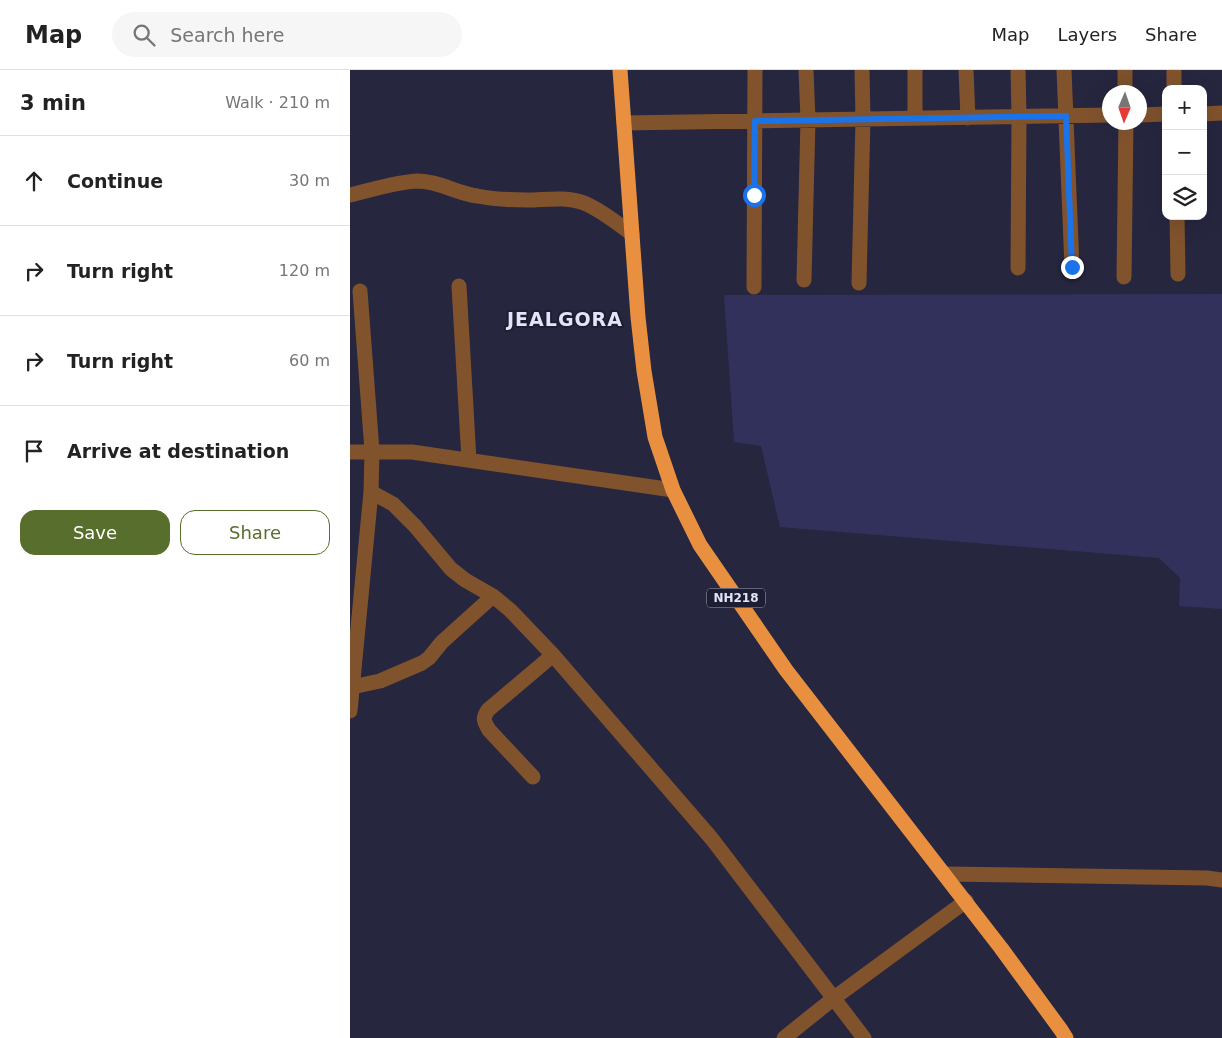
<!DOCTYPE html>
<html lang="en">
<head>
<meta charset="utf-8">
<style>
  :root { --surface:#fff; --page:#f6f6f6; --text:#222; --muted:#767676; --line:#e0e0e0; --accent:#576e2c }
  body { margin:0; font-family:"DejaVu Sans",sans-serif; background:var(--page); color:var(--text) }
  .controls { position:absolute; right:15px; top:15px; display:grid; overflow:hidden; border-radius:10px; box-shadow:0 5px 20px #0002 }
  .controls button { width:45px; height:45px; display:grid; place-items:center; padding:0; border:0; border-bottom:1px solid var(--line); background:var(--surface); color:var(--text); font:25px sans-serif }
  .compass { position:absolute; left:752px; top:15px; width:45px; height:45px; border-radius:50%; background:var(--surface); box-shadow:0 5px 20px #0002; rotate:182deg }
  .stop { position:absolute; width:15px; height:15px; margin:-11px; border:4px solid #1a73e8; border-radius:50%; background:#fff }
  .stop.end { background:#1a73e8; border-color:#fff; box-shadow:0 1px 5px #0008 }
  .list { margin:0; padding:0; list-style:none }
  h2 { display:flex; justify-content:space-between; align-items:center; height:65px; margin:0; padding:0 20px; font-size:21px }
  h2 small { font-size:16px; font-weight:400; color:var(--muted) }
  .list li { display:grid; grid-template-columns:32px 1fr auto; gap:15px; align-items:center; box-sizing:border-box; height:90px; padding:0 20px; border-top:1px solid var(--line) }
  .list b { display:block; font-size:19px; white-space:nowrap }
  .list em { font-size:16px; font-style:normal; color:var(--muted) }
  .actions { display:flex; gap:10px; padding:15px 20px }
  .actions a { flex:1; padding:11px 0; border:1px solid var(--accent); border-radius:15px; text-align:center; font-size:18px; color:var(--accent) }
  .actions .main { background:var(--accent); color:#fff }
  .icon { flex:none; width:28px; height:28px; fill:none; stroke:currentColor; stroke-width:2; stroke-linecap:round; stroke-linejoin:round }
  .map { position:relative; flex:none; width:872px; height:968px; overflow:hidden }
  header { display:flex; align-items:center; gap:30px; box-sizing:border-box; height:70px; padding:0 25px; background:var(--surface); border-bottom:1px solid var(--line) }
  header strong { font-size:24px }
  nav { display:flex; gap:28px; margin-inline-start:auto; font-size:18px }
  .search { width:350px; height:45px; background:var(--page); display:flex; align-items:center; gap:12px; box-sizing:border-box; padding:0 18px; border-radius:28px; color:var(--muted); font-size:19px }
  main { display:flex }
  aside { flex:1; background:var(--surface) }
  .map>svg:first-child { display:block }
  .pitch { fill:#32315c }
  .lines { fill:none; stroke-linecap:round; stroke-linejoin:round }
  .minor { stroke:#80532d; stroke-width:15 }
  .highway { stroke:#e99040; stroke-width:15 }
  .route { stroke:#1a73e8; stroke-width:6 }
  .labels { text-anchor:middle; stroke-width:4; stroke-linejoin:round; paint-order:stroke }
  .shield { fill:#1d1d34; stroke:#a8a8bb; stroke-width:1 }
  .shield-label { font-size:12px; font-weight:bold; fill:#e3e4f5 }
  .district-label { font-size:19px; font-weight:bold; letter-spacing:1px; fill:#e3e4f5; stroke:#1d1d34 }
</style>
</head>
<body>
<header>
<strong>Map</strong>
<div class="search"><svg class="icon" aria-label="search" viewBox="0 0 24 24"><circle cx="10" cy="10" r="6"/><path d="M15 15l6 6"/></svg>Search here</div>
<nav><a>Map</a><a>Layers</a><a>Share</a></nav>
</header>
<main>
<aside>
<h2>3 min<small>Walk · 210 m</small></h2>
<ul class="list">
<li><svg class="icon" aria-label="ahead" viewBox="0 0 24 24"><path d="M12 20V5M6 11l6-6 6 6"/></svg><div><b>Continue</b></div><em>30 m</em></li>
<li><svg class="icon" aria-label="right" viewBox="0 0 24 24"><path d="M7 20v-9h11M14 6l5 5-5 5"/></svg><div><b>Turn right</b></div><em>120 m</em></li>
<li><svg class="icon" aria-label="right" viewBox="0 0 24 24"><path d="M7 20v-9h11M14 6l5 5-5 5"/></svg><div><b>Turn right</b></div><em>60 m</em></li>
<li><svg class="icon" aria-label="arrive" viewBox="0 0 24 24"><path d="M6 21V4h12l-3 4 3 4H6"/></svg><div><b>Arrive at destination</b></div></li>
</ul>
<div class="actions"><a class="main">Save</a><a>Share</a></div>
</aside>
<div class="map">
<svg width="872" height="968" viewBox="0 0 872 968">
  <rect width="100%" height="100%" fill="#26263f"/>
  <!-- pitch -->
  <path class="pitch" d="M872,224V539L829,536L830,508L809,488L430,457L411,376L384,372L374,225Z"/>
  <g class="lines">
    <!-- minor -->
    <path class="minor" d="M565,0V48
      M616,0L618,48
      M668,0L669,47L668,198
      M714,0L722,197
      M775,0V22
      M824,0V19
      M853,44L872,43
      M790,45L816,44
      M274,53L760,45
      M0,125C22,120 45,112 68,111C88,111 106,123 127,126C143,129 160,130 177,130C195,130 216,126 234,133C251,140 267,153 282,164
      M827,146L828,204
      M774,207L776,52
      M454,210L458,50L456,0
      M509,213L513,49L512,0
      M109,216L119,390
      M404,217L405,0
      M0,382H62L323,420
      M21,422L43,434L65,456L101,499L115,510L143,526L160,540L203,585L362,769L514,968
      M2,617L30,611L72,593L79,588L92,572L143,526
      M0,641L21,422L22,381L10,221
      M183,707L139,660C134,651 132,649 138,640L203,585
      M595,804L857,808L872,810
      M434,968L484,928L616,831"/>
    <!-- highway -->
    <path class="highway" d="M270,0L288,247L294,301L305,367L323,420L350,475L436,600L651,878L711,960L716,968"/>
  </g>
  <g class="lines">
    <!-- route -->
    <path class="route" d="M404,125L405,51L716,46L722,197"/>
  </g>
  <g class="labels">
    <!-- shield labels -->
    <rect class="shield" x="357" y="518.5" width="58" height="19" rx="4"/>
    <g class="shield-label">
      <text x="386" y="532">NH218</text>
    </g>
    <!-- district labels -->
    <g class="district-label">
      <text x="215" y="256">JEALGORA</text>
    </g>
  </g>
</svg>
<div class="controls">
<button>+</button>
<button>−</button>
<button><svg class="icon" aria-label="layers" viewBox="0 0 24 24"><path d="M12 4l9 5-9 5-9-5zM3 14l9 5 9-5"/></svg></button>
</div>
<svg class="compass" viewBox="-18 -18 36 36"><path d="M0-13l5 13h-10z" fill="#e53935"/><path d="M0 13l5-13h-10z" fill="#767676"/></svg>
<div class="stop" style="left:404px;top:125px"></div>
<div class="stop end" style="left:722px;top:197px"></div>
</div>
</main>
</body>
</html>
